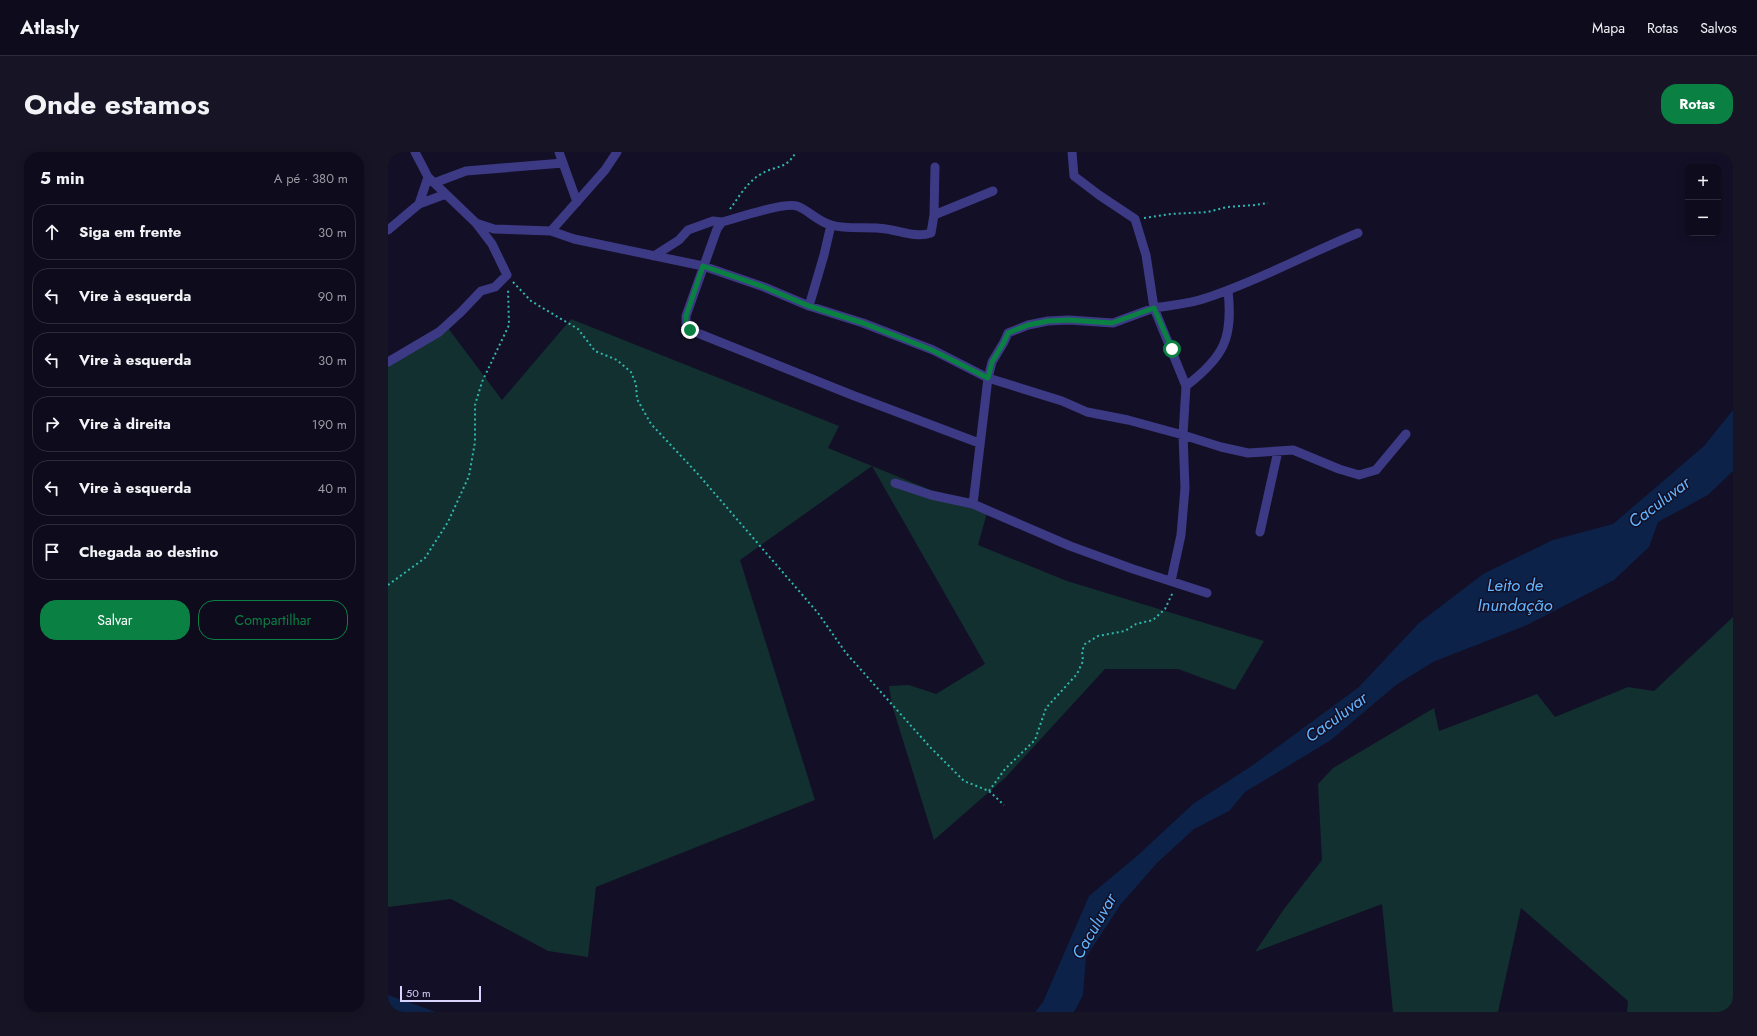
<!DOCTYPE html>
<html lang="pt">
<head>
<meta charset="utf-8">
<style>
  :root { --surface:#0e0b1c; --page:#171425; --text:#f1f3f6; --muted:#9b9ba3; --line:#2e2b3b; --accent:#0b8043 }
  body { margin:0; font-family:Jost,sans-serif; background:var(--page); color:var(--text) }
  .controls { position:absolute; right:12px; top:12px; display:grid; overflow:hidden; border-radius:8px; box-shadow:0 2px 10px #0003 }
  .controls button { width:36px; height:36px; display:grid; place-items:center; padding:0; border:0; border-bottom:1px solid var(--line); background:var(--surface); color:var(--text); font:20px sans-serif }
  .scale { position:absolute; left:12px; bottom:10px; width:81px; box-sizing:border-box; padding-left:4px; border:2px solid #d9d4ff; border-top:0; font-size:11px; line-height:14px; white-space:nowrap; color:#d9d4ff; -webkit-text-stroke:3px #130f26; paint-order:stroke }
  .stop { position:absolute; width:12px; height:12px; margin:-9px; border:3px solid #0b8043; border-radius:50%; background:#fff }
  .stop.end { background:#0b8043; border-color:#fff; box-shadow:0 1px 4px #0008 }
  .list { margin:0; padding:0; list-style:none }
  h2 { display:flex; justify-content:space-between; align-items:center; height:52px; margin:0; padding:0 16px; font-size:17px }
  h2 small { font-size:13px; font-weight:400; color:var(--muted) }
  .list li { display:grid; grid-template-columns:26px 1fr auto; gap:12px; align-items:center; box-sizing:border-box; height:56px; margin:0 8px 8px; padding:0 8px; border:1px solid var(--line); border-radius:16px }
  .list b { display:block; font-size:15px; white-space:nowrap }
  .list em { font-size:13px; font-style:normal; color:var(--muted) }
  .actions { display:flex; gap:8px; padding:12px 16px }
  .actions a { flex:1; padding:9px 0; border:1px solid var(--accent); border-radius:16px; text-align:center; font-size:14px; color:var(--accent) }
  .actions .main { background:var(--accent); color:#fff }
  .icon { flex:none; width:22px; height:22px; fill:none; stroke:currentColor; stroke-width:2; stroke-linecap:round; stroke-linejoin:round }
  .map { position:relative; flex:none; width:1345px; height:860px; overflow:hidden; border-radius:16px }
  header { display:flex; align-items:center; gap:24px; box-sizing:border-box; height:56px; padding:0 20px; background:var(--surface); border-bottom:1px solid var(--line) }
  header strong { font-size:19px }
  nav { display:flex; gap:22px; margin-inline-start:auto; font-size:14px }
  .intro { display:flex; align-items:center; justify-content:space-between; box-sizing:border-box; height:96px; padding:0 24px }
  h1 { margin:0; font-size:28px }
  .button { padding:10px 18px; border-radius:16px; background:var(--accent); color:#fff; font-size:14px; font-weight:700 }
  main { display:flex; gap:24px; padding:0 24px }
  aside { flex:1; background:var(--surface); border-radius:16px; box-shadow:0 2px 10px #0003 }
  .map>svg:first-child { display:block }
  .green { fill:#12302f }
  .water { fill:#0c2248 }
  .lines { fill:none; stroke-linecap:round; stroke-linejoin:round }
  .path { stroke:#2fb8b0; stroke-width:2; stroke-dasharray:2 3; stroke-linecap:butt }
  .minor { stroke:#3d3a85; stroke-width:9 }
  .route { stroke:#0b8043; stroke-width:5 }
  .labels { text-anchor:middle; stroke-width:3; stroke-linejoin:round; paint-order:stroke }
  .water-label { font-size:17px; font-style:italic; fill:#62b6ff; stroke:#130f26 }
</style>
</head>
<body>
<header>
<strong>Atlasly</strong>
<nav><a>Mapa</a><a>Rotas</a><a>Salvos</a></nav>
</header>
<div class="intro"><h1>Onde estamos</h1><a class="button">Rotas</a></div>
<main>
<aside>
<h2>5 min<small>A pé · 380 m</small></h2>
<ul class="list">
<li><svg class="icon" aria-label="ahead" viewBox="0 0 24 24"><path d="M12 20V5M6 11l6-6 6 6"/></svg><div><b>Siga em frente</b></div><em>30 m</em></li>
<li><svg class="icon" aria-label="left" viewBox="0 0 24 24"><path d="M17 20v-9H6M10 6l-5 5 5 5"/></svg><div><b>Vire à esquerda</b></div><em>90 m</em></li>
<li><svg class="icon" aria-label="left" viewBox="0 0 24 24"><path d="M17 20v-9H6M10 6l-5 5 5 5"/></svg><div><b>Vire à esquerda</b></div><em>30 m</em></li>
<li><svg class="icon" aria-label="right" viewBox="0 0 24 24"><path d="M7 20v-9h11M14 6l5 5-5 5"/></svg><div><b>Vire à direita</b></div><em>190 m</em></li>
<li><svg class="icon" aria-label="left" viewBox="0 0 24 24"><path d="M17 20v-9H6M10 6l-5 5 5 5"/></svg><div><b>Vire à esquerda</b></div><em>40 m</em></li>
<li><svg class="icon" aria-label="arrive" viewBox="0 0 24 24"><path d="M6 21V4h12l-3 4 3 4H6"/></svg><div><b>Chegada ao destino</b></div></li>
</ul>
<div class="actions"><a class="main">Salvar</a><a>Compartilhar</a></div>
</aside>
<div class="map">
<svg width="1345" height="860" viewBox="0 0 1345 860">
  <rect width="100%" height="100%" fill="#130f26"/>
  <!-- green -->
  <path class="green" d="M183,167L451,274L440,296L599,361L590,393L679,429L876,489L847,538L790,517H717L617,626L546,688L504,553L501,534L521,533L548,542L597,512L484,314L352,408L427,648L208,735L200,805L160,799L63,747L0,755V205L57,172L114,248Z
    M1345,465V860H1239L1240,849L1133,756L1110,860H1005L994,752L867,800L896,757L934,708L930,632L945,616L1046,556L1051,579L1149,542L1167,565L1240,535L1266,539Z"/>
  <!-- water -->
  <path class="water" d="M1345,258V319L1320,343L1270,370L1261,395L1226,428L1139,473L1045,510L1008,533L943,588L857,640L841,659L806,677L769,711L733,752L698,805L695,843L686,860H647L655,850L701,744L749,704L805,652L865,613L971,535L1031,471L1095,422L1165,388L1225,372L1316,294Z
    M0,843L48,860H0Z"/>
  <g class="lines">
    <!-- path -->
    <path class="path" d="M342,57C351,45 359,30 373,22C388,13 398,18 408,0
      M756,66L783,62L820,60L839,55L867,53L880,51
      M125,130L143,149L190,177L207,199L229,208L243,220L248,232L249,247L263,272L309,321L430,461L458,501L542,595L576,629L601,639L616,653
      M0,433L37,406L60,370L81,324L87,290V253L94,230L121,173L120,136
      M601,639L617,617L647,588L658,556L689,522L695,509L694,499L697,492L710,484L737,479L748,472L765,468L777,457L785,440"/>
    <!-- minor -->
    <path class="minor" d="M27,0L40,25L88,71L106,77L163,79L186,87L315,114L376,135L421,154L475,171L545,198L600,226L585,352L682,394L745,417L819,441
      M171,0L189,50
      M684,0L686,24L711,43L747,67L758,103L766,156C783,153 802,152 818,146C870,129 919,102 970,81
      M547,15L546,63L543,81C528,86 513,79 498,77C480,74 461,78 443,73C430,70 419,57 409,54C396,50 349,66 334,70L329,77L298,164V171L302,178L464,243L591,291
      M46,31L78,19L175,11
      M31,52L40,25
      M546,63L605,39
      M0,78L31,52L58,42
      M163,79L217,18L229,0
      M266,104L291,88L300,78L325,69L334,70
      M421,154L436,103L443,73
      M0,210L51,180L73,160L93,139L107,135L119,123L104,92L88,71
      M798,234C837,204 845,186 840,138
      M507,331L543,343L585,352
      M872,380L890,299
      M783,429L793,383L797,336L795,283L798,234L766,156L725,171L681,168L660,169L640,173L620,181L616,190L604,210L600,226L674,249L699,260L740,268L795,283L833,295L860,301L905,298L951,317L971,323L988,318L1018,282"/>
  </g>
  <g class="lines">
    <!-- route -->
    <path class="route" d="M302,178L298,171V164L315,114L376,135L421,154L475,171L544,198L600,226L604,210L616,190L620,181L640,173L660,169L681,168L724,171L766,156L784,197"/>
  </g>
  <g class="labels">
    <!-- water labels -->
    <g class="water-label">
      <text transform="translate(1271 350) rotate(-37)" y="6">Caculuvar</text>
      <text x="1127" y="439">Leito de<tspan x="1127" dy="20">Inundação</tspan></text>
      <text transform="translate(948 565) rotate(-36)" y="6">Caculuvar</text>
      <text transform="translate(706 774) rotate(-60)" y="6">Caculuvar</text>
    </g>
  </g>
</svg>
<div class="controls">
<button>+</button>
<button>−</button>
</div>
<div class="scale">50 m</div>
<div class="stop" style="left:784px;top:197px"></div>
<div class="stop end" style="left:302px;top:178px"></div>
</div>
</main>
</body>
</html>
